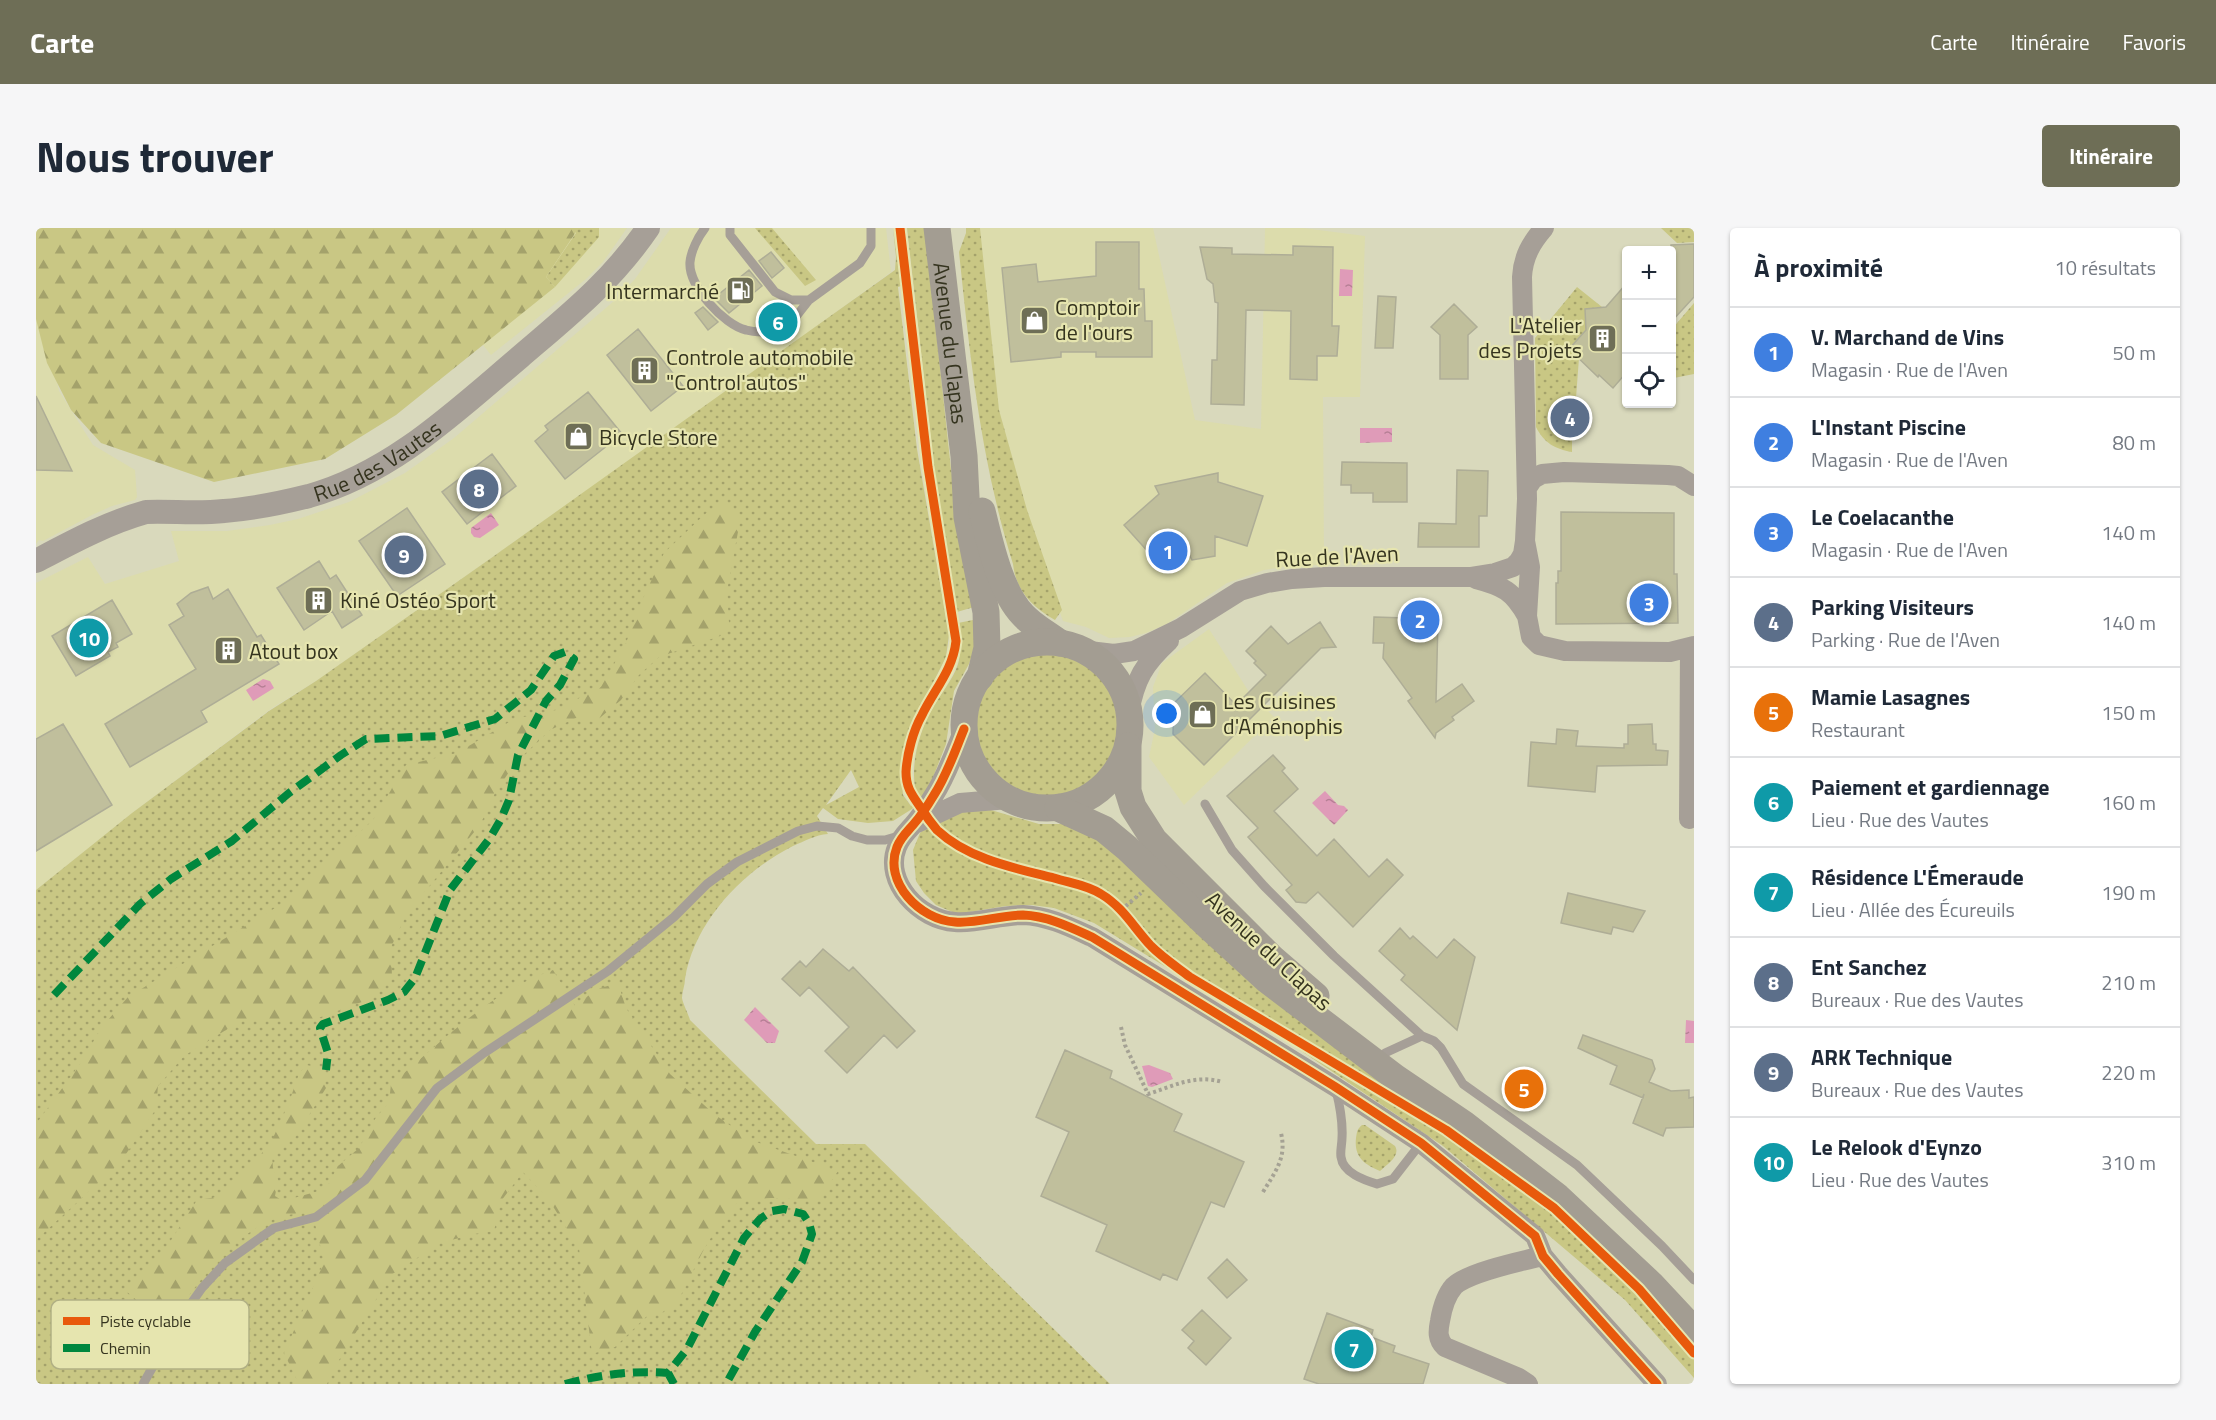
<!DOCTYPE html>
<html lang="fr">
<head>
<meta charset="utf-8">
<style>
  :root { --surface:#fff; --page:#f6f6f7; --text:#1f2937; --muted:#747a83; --line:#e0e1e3; --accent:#6e6e56 }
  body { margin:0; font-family:"Titillium Web",sans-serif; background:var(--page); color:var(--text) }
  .controls { position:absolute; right:18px; top:18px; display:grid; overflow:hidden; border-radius:6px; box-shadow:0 2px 4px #0004 }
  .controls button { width:54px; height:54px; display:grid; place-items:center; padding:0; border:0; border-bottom:2px solid var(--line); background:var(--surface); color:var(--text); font:30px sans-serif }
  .you { position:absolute; left:1131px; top:486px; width:21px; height:21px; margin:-15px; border:4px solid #fff; border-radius:50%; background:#1a73e8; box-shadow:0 0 0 9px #1a73e833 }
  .badge { display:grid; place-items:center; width:39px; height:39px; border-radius:50%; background:var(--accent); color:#fff; font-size:20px; font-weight:700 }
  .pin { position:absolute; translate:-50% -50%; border:3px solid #fff; box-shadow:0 2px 6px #0006 }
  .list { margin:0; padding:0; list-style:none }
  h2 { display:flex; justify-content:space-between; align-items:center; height:78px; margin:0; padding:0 24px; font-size:26px }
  h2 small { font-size:20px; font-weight:400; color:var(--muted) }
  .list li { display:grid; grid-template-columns:39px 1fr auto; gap:18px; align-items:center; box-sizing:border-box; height:90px; padding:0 24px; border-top:2px solid var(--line) }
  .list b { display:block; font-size:22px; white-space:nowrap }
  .list p { margin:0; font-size:20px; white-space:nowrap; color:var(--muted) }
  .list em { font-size:20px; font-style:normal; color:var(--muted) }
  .icon { flex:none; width:33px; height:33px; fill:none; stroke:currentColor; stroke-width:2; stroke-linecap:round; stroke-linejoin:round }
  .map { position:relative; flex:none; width:1658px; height:1156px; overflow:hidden; border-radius:6px }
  header { display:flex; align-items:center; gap:36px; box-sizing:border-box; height:84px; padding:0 30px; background:var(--accent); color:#fff }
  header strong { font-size:28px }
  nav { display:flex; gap:33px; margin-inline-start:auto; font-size:21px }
  .intro { display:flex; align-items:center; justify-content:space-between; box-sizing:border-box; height:144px; padding:0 36px }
  h1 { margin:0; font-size:42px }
  .button { padding:15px 27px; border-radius:6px; background:var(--accent); color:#fff; font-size:21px; font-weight:700 }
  main { display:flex; gap:36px; padding:0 36px }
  aside { flex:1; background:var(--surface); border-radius:6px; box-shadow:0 2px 4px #0004 }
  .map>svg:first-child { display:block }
  .built { fill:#dcdcac }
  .grass { fill:url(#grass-dots); fill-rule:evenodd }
  .forest { fill:url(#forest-firs) }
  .water { fill:url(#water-ripples) }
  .building { fill:#c0bf9c; stroke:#aead96; stroke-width:1.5 }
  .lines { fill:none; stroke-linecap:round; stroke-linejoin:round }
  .path { stroke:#a5a294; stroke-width:4; stroke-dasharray:3 3; stroke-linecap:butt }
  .service { stroke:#a69f97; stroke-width:9 }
  .minor { stroke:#a69f97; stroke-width:20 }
  .tertiary { stroke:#a69f97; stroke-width:24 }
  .secondary { stroke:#a39d92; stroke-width:27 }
  .quiet { stroke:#00873e; stroke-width:8; stroke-dasharray:15 8; stroke-linecap:butt }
  .cycleway-casing { stroke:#e6e5af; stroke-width:13 }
  .cycleway { stroke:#e8590c; stroke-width:9 }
  .labels { text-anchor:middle; stroke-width:4.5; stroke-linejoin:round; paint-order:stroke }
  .poi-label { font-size:22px; fill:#35341f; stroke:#e6e5af; text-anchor:start }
  .street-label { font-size:22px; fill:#35341f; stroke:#e6e5af }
  .key { fill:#e6e5af; stroke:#b1b084; stroke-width:1.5 }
  .key-label { font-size:16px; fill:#35341f }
</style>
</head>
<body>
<header>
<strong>Carte</strong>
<nav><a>Carte</a><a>Itinéraire</a><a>Favoris</a></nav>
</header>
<div class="intro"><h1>Nous trouver</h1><a class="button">Itinéraire</a></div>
<main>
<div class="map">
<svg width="1658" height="1156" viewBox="0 0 1658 1156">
  <defs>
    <pattern id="grass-dots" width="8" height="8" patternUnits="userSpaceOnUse" patternTransform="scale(1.5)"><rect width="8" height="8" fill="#c9c784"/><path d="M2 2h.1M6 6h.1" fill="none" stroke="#a4a26b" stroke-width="1.8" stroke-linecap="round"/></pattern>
    <pattern id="forest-firs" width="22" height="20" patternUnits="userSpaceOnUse" patternTransform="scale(1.5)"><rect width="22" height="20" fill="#c9c784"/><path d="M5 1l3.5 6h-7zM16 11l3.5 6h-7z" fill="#a4a26b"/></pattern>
    <pattern id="water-ripples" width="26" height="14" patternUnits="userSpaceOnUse" patternTransform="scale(1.5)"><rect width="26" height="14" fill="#df9bb8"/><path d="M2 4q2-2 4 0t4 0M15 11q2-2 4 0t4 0" fill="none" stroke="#b67f95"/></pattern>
  </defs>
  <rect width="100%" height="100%" fill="#d9d9bc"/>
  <!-- built -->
  <path class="built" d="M531,0H591L567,34L550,51L455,127L443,112Z
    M635,0H850L855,44L690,164L441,340L280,453L236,480L100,582L0,662V355L52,329L69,356L143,333L135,303H191L234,297L262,291L313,274L369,245L418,210L578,73L599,51Z
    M944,0H1117L1159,192L1225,201L1229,0H1267L1329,8L1324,169H1287L1288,337L1253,338L1228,342L1200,352L1191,355L1131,396L1110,405L1094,409L1073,410L1050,399L1027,393L977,253L953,162Z
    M0,40L7,92L23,163L57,217L99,242L101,269L99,272L76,278L56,287L7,313L3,312L0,316Z
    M1173,401L1213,464L1238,489L1148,577L1113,529L1119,501L1117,459L1126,435Z"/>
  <!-- grass -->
  <path class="grass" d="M540,0H563V9L519,59L510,49L540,5Z
    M719,0H736L780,52L769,58Z
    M857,0L865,58L862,59L881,221L913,407L910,429L879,491L869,527L866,556L867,567L875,578L882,571C872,543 882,506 896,481C904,466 917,452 922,436C926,423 923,408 922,395L942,391L943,409L933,436L918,463L910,516L891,565L876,581L857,593L832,595L802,591L787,580L781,588L792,606C779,607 769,613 757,618C707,643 658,694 649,751C649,757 646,764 646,770C647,776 652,785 654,792L780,916H829L1074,1156H0V662L96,585L233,483L280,453L458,328L859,42L860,29ZM815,542L823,559L790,577Z
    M871,0H889L915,241L938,379L921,384L903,283Z
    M930,0H944L963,182L991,282L1026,382L1019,392C996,379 980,363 977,336C945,234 934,130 923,24L930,5Z
    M1625,0H1658V14L1641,15Z
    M1541,59L1566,79L1549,81L1550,97L1552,99L1533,121L1543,130L1540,170L1527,171V210L1536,211V224C1519,221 1508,215 1500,199L1499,110Z
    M1658,75V146L1638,150L1639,163H1636V101Z
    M940 497a71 71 0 1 1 142 0a71 71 0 1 1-142 0Z
    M955,582L1003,596H1028L1051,602L1457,929L1606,1059L1658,1121V1150L1589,1072L1407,918L1246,810L1058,695L1018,680L996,677L970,678L921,686L900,677L888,665L880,653L877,622L884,605L896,592L912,584Z
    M1326,897H1329L1359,918C1365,928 1351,936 1344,943C1327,936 1318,928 1320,910C1321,904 1321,901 1326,897Z"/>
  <!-- forest -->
  <path class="forest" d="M0,0H540V4L510,49L519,59L360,187L289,231L178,254L65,215L35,182L11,135L0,91Z
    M686,273L704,293L691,363L693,395L690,406L623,429L603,447L585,472L559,494L540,490L514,502L479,535L459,565L444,597L371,685L355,719L356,749L334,771L274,793L206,792L148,828L122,858L120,881L84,935L0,1012V896L49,829L64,801L92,769L249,674L337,592L370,537L421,525L478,491L520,482L565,459L590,415L604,377L628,325L668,287Z
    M517,742L539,778L561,761L582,755L590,780L634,846L678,886L715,912L802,943L783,972L736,970L704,972L686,992L668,1021L642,1073L624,1086L611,1088L579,1119L556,1126L543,1020L513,972L487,944L465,973L458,1003L438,1006L404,1015L355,1047L300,1137L291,1156H263L248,1125L288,1034L276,983C266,985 254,986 244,989C196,1005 164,1053 135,1091L111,1081L90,1063L130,1020L161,972L181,969L217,937L237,910L252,877L263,846L270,837L282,839L287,843L290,860L260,908L236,928L237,940L242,952L239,968L247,973L290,961L302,938L323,920L339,891L353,874L355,856C406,814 453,764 517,742Z
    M884,1140L897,1156H872Z"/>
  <!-- water -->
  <path class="water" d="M1304,41L1317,42L1316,68H1303Z
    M1324,200H1356V214L1324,215Z
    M455,285L463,297L444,310L438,309L435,305V300Z
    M227,451L234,453L238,460L217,473L210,462Z
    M1289,563L1302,577L1308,578L1312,582L1298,597L1276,575Z
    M719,779L743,803L739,815H731L708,792Z
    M1650,792L1658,793V815H1649Z
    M1113,837L1134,845L1137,851L1116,859L1112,858L1106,838Z"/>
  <!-- building -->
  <path class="building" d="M1060,14H1103V61H1108L1109,93H1116V129H1060V124H1025V129L975,134L966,40L1000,36L1002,54L1060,48Z
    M1658,16V69L1635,94V17Z
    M1257,18L1297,19L1296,98H1303L1301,128H1281V152L1254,151L1255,83L1210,82L1208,177L1175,176L1176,132H1181L1182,75L1179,74L1177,56L1171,51L1164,19L1196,20V26L1257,27Z
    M735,24L748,40L736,50L723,33Z
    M713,42L726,58L693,85L678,70Z
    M1590,56V145L1577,160L1563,147L1562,149L1533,121L1550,102L1549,81L1570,79Z
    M1342,68L1360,69L1357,120H1339Z
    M1418,76L1441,99L1432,107V151H1404V107L1395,99Z
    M667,79L682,94L672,102L659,85Z
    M602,101L647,158L615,183L571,127Z
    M552,164L586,206L529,251L499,213L512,202L509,198Z
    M0,168L36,243L0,242Z
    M456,226L480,258L431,296L406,264Z
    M1306,234L1371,235V274H1337V265H1315V257H1305Z
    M1421,242L1452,243L1451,288H1443V319H1382L1383,295L1420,296Z
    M1182,245V254L1227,268L1211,318L1179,308V328L1156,332L1147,315L1123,336L1088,297L1123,266L1119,258Z
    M371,280L409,336L361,368L323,313Z
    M1525,284L1638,285V346H1641L1642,395L1520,396V355H1522V343H1525Z
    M283,333L294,351L300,347L326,387L306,400L296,383L268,402L241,360Z
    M172,359L177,371L192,361L221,409L225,407L243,436L165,483L171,494L94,539L69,496L160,441L133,397L148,388L141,376L155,365Z
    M76,372L96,406L80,415L82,419L72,424L74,428L40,448L16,408Z
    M1338,389L1402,391L1400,474L1426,456L1438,473L1416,489L1418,492L1400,505L1399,510L1372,473L1376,470L1347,430L1348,415H1337Z
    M1284,394L1300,419L1285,420L1168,537L1137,506L1138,475L1169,445L1200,477L1230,447L1218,435L1220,433L1210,423L1235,398L1252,416Z
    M27,496L76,577L0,623V511Z
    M1616,496L1617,516H1620V522L1632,523L1631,537L1561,538L1559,564L1492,558L1495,514L1520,516L1521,501L1542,503L1540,518L1588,520V516H1592V497Z
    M1237,527L1249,540L1246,543L1262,561L1238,583L1281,628L1298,611L1333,649L1351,631L1367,647L1317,699L1282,664L1270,675L1260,674L1250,662L1256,657L1212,609L1222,600L1191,568Z
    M1532,665L1588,678L1609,683L1597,704L1577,699L1575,706L1556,702L1525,695Z
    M1364,700L1374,711L1377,708L1401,730L1418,711L1439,729L1421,802L1365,752L1369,747L1343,723Z
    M787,721L813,743L817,739L879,803L861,820L848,807L811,845L789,823L813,799L773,759L764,768L746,751L764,733L770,739Z
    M1547,807L1616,832L1619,841L1613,854L1635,863L1653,862V870L1658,869V899L1630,900L1627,908L1597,895L1608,866L1607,870L1574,856L1581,838L1542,820Z
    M1029,822L1076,843L1074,850L1146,886L1138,903L1208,934L1188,979L1175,974L1141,1052L1127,1046L1124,1052L1060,1023L1071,997L1005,968L1033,904L1000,889Z
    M1191,1031L1211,1052L1191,1070L1172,1050Z
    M1166,1082L1195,1110L1170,1137L1152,1120L1158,1113L1146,1102Z
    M1291,1085L1337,1102L1335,1109L1359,1118L1357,1124L1393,1136L1387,1156H1283L1268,1151Z"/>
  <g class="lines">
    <!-- path -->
    <path class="path" d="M1085,682L1105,665
      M1085,799L1089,817L1112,866C1137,858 1160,846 1186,854
      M1227,964C1239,944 1251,930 1245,905"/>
    <!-- service -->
    <path class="service" d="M669,0C662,9 655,23 654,34C652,58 688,97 710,102C724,106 738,103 751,100L773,72
      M694,0V7L739,64L755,72H773L824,35L835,18V0
      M1169,576L1196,622L1228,658L1298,728L1386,808
      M1349,825L1386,808L1398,813L1405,820L1427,856L1541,937L1626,1018L1658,1052
      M1300,862C1304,878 1307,893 1306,910C1306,916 1304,923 1305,929C1307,945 1328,952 1341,956L1357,951L1385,915
      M107,1156L144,1091L166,1060L189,1035L238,1000L280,989L329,952L401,860L448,825L572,743L638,689L671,656L701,634L762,603L781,598L802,600L816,608L831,612H849L866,607"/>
    <!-- minor -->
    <path class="minor" d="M1508,0C1495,15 1487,29 1486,49L1491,271L1489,313L1494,339L1491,388L1495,409L1503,417L1529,423L1634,424L1658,418
      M1491,260L1497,251L1506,246L1528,244L1632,247L1642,248L1658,258
      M1440,351C1467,358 1477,363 1491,388
      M1045,422L1078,426L1098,423L1145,400L1204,363L1231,355L1256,351L1288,349H1434L1459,345L1477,339L1483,333L1487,326L1489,313
      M1093,485C1099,451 1108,436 1133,413
      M928,501C919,523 911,547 898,567C892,577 885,588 877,597C871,604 865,609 861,619C847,654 884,692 919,694C941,696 964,687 987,687C1012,688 1034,699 1056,709L1298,858L1385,915L1499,1008L1507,1028L1522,1046L1621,1156
      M1653,591L1654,421
      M881,595L924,575L973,571
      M1492,1156L1483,1150L1409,1119C1401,1111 1402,1103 1404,1093C1406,1081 1410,1067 1418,1058C1433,1044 1486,1033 1507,1028"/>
    <!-- tertiary -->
    <path class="tertiary" id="s1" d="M0,333C36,314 71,295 110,284C136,283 162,286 188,283C216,281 245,275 273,268C356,245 420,183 484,129C533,87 575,54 612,0"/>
    <!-- secondary -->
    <g class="secondary">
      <path id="s2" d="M901,0L928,228L931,289L950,384L951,420L944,449"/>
      <path d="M946,283C954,315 964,363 987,387C997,398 1012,406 1024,415"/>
      <circle cx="1011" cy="497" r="83"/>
      <path d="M1092,518V563L1097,579L1118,612L1236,730L1280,768"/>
      <path d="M1022,580L1068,601L1091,620L1172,698L1231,752L1360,850L1428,896L1522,969L1615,1056L1658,1102"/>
    </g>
    <!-- quiet -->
    <path class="quiet" d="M18,767L104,676L135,651L196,613L253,565L305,527L330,511L404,508L459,491L495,462L518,428L529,424L538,431L524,457L510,473L482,527L473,572L465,591L454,610L414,662L379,750L368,764L352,772L287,796L284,800L292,825L290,842
      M632,1145L638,1156
      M529,1156C563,1147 597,1142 632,1145L651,1121L708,1010L724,991L736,983L748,981L767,986L773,995L776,1006L766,1034L719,1104L690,1156"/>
    <defs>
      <path id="cycleway" d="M864,0L892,239L920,413C917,442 898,462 886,487C877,503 871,526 870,544C870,560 876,567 885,580C890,588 895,595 901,602C932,631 978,640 1018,650C1034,655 1051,657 1065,666C1087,679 1098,700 1115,718C1127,730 1141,739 1154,749L1410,902L1518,980L1603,1061L1658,1125
        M928,501C919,523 911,547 898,567C892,577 885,588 877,597C871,604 865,609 861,619C847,654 884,692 919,694C941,696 964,687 987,687C1012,688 1034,699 1056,709L1298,858L1385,915L1499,1008L1507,1028L1522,1046L1621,1156"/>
    </defs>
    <!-- cycleway casing -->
    <use href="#cycleway" class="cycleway-casing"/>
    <!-- cycleway -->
    <use href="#cycleway" class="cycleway"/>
  </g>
  <!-- icons -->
  <defs>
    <symbol id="fuel-square" viewBox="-11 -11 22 22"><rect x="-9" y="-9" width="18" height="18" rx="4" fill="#6e6e56" stroke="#e6e5af"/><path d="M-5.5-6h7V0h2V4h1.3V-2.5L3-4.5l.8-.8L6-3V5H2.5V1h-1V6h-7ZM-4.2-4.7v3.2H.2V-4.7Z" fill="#fff"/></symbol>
    <symbol id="shop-square" viewBox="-11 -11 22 22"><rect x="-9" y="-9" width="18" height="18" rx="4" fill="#6e6e56" stroke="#e6e5af"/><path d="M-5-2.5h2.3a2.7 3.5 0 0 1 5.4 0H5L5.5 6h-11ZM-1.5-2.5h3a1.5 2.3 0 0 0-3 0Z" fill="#fff"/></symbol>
    <symbol id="building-square" viewBox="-11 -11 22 22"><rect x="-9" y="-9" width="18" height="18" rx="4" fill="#6e6e56" stroke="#e6e5af"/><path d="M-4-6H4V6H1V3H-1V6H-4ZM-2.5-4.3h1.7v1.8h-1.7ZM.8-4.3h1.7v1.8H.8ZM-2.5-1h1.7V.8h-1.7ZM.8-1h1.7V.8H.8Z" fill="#fff"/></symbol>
  </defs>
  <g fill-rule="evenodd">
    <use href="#fuel-square" x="688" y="46" width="33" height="33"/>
    <use href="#shop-square" x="982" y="76" width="33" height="33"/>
    <use href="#building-square" x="1550" y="94" width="33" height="33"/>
    <use href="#building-square" x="592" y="126" width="33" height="33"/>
    <use href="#shop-square" x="526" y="192" width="33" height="33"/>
    <use href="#building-square" x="266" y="356" width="33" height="33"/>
    <use href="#building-square" x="176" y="406" width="33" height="33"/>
    <use href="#shop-square" x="1150" y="470" width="33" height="33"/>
  </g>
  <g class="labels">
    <!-- poi labels -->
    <g class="poi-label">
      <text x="683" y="71" text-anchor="end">Intermarché</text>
      <text x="1019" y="87">Comptoir<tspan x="1019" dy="25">de l'ours</tspan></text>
      <text x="1546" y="105" text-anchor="end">L'Atelier<tspan x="1546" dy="25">des Projets</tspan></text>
      <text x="630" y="137">Controle automobile<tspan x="630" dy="25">"Control'autos"</tspan></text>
      <text x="563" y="217">Bicycle Store</text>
      <text x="304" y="380">Kiné Ostéo Sport</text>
      <text x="213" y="431">Atout box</text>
      <text x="1187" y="481">Les Cuisines<tspan x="1187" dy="25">d'Aménophis</tspan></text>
    </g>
    <!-- street labels -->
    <g class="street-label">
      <text dy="8" stroke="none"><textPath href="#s2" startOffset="116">Avenue du Clapas</textPath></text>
      <text dy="8" stroke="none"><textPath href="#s1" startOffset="362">Rue des Vautes</textPath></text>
      <text transform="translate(1301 328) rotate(-3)" y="8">Rue de l'Aven</text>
      <text transform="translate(1233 723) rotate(43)" y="8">Avenue du Clapas</text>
    </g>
  </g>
  <!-- legend -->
  <rect x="15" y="1072" width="198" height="69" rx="9" class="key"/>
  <rect x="27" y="1089" width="27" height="8" fill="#e8590c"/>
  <rect x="27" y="1116" width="27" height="8" fill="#00873e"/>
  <g class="key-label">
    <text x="64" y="1099">Piste cyclable</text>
    <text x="64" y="1126">Chemin</text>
  </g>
</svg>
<div class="controls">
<button>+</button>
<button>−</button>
<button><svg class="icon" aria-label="locate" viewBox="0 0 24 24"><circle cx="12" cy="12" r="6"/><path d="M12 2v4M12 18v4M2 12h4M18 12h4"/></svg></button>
</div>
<div class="you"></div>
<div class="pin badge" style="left:1132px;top:323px;background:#3f7fe0">1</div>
<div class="pin badge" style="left:1384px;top:392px;background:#3f7fe0">2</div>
<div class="pin badge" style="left:1613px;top:375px;background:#3f7fe0">3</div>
<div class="pin badge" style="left:1534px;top:190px;background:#5c6f8a">4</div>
<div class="pin badge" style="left:1488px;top:861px;background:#e8710a">5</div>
<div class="pin badge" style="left:742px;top:94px;background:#0f9aa8">6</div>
<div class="pin badge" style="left:1318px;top:1121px;background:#0f9aa8">7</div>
<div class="pin badge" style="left:443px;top:261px;background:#5c6f8a">8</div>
<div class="pin badge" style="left:368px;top:327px;background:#5c6f8a">9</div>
<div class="pin badge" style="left:53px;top:410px;background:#0f9aa8">10</div>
</div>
<aside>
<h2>À proximité<small>10 résultats</small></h2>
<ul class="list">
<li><span class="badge" style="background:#3f7fe0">1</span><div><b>V. Marchand de Vins</b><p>Magasin · Rue de l'Aven</p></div><em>50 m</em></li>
<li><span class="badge" style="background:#3f7fe0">2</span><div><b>L'Instant Piscine</b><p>Magasin · Rue de l'Aven</p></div><em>80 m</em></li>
<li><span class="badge" style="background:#3f7fe0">3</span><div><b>Le Coelacanthe</b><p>Magasin · Rue de l'Aven</p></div><em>140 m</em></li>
<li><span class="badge" style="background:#5c6f8a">4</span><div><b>Parking Visiteurs</b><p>Parking · Rue de l'Aven</p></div><em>140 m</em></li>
<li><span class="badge" style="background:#e8710a">5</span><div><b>Mamie Lasagnes</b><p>Restaurant</p></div><em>150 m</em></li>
<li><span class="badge" style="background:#0f9aa8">6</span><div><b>Paiement et gardiennage</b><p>Lieu · Rue des Vautes</p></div><em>160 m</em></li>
<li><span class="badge" style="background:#0f9aa8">7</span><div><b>Résidence L'Émeraude</b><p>Lieu · Allée des Écureuils</p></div><em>190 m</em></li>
<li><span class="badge" style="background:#5c6f8a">8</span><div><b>Ent Sanchez</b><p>Bureaux · Rue des Vautes</p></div><em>210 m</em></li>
<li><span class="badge" style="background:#5c6f8a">9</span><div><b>ARK Technique</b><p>Bureaux · Rue des Vautes</p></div><em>220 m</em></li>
<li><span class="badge" style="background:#0f9aa8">10</span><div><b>Le Relook d'Eynzo</b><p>Lieu · Rue des Vautes</p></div><em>310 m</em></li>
</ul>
</aside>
</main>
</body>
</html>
